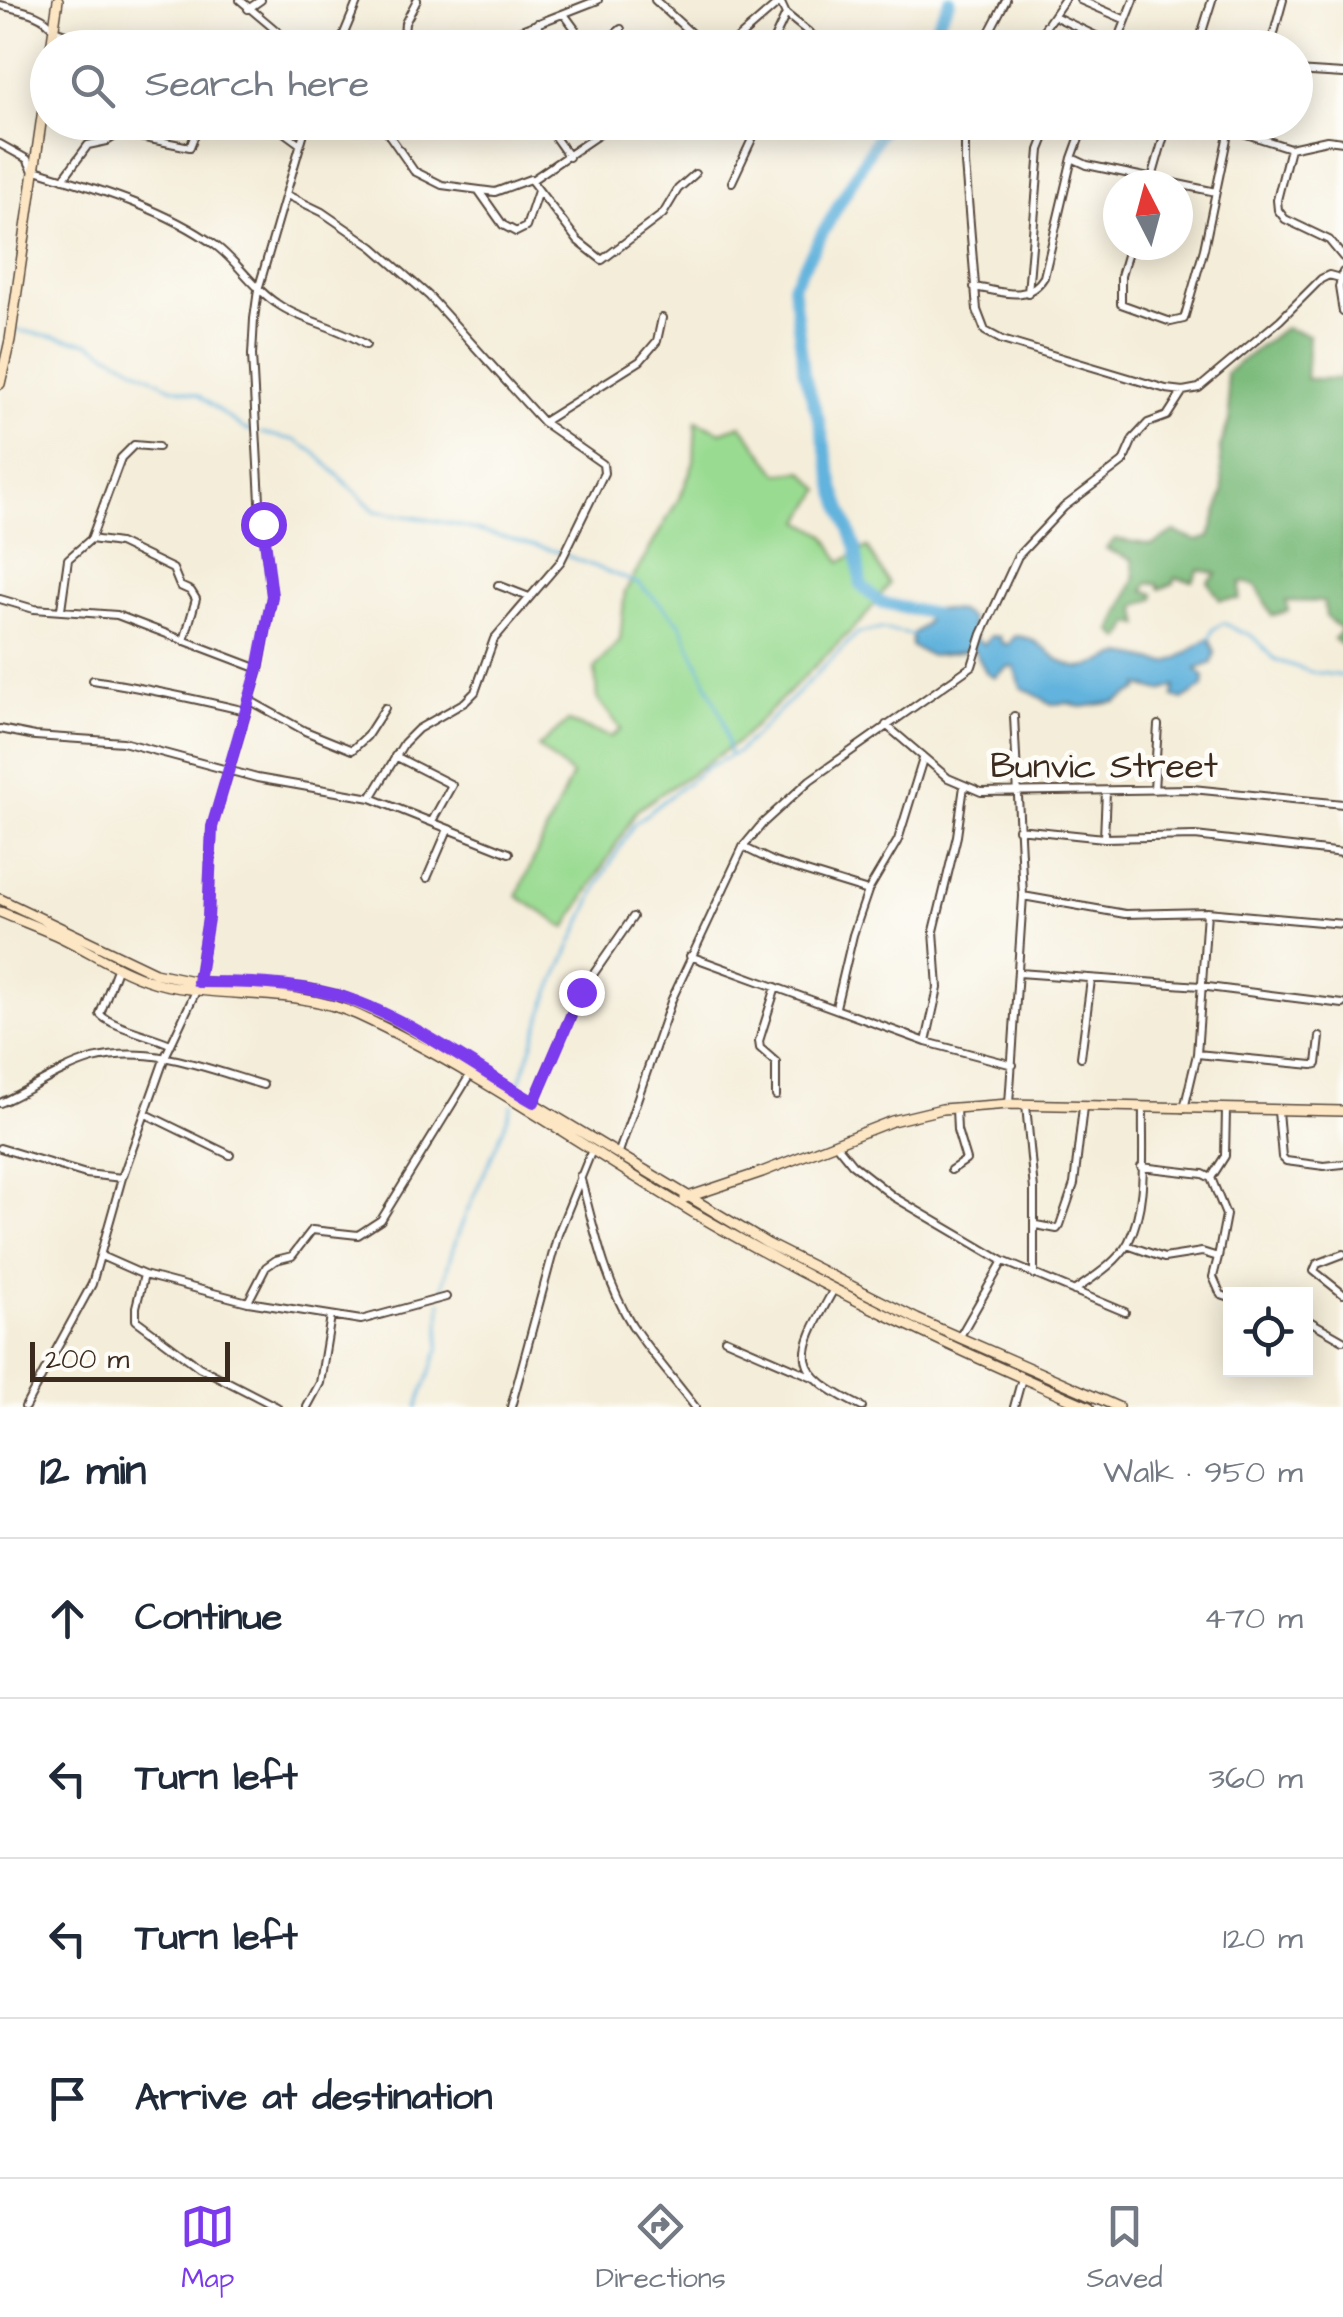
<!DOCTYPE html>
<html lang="en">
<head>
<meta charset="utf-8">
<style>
  :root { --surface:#fff; --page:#f2f2f3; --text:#1f2937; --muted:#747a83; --line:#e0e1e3; --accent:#7c3aed }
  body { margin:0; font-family:"Architects Daughter",sans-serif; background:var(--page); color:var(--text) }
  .controls { position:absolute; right:30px; bottom:30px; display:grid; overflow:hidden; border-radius:0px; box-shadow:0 5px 25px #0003 }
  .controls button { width:90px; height:90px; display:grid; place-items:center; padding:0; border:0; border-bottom:2px solid var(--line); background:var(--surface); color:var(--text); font:50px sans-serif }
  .compass { position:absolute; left:1103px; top:170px; width:90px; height:90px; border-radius:50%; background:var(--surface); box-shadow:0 5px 25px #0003; rotate:354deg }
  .scale { position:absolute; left:30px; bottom:25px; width:200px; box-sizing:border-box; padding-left:10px; border:5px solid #3b2a1e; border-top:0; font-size:28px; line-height:35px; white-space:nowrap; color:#3b2a1e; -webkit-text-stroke:8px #fdfcf7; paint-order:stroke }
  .stop { position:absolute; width:30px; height:30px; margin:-22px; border:8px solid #7c3aed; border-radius:50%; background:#fff }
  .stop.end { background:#7c3aed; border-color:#fff; box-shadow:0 2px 10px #0008 }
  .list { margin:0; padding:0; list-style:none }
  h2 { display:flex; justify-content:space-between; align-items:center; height:130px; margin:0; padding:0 40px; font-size:42px }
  h2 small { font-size:32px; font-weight:400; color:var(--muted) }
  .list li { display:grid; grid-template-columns:65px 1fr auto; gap:30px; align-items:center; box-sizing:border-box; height:160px; padding:0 40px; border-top:2px solid var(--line) }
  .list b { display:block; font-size:38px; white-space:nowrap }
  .list em { font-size:32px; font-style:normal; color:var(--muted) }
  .icon { flex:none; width:55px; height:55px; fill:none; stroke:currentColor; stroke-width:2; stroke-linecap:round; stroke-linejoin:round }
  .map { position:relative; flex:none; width:1343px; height:1407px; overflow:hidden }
  .search { position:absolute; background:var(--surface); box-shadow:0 5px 25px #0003; left:30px; right:30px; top:30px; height:110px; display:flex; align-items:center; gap:25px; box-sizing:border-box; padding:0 35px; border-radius:55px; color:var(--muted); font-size:38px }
  .sheet { height:770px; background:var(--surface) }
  nav { display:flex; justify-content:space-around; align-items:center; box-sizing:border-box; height:140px; border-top:2px solid var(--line); background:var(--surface); font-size:28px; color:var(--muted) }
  nav a { display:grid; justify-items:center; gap:5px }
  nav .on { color:var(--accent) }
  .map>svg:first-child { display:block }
  .green { fill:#9adb92; stroke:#6a8258; stroke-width:2.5 }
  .forest { fill:#7bbb7c; stroke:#5b724d; stroke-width:2.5 }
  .water { fill:#62b3dd; stroke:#4e6e7e; stroke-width:2.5 }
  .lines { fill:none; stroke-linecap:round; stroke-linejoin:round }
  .stream { stroke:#62b3dd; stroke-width:2.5 }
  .river { stroke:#62b3dd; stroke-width:12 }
  .street-casing { stroke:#57473a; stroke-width:10 }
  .secondary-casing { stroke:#57473a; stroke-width:12 }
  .street { stroke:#fff; stroke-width:6 }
  .secondary { stroke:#fce6c4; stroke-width:9 }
  .route { stroke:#7c3aed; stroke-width:12 }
  .labels { text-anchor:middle; stroke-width:10; stroke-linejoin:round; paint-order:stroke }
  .street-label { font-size:35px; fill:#3b2a1e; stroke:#fdfcf7 }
</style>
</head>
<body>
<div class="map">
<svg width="1343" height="1407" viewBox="0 0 1343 1407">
  <rect width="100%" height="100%" fill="#fdfcf7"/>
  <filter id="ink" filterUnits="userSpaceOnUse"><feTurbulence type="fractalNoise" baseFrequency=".01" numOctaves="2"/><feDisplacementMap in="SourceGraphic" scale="20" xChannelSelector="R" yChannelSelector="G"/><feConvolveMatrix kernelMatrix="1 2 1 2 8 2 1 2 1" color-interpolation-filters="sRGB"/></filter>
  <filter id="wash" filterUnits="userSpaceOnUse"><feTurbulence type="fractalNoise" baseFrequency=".0048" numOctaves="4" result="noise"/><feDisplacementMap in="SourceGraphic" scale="40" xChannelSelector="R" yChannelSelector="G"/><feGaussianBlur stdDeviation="2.25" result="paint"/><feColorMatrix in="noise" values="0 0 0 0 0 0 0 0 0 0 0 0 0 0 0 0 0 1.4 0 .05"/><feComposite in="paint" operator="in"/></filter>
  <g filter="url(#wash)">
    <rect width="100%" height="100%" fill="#f4edd9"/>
    <!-- green -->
    <path class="green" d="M696,421L721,432L741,425L779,474L803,471L821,490L801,521L825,535L841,562L867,547L889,584L864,618L738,742L637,810L566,928L517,896L572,775L538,747L568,722L611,737L621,729L597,698L595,668L620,640L625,592L682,493L694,462Z"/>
    <!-- forest -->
    <path class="forest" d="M1284,328L1309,335L1306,379H1341L1343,370V646L1334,639L1342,630L1326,617L1324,602L1286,601L1288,611L1272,616L1256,585L1241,582L1239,599L1220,600L1208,582L1217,574L1199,569L1193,581L1175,578L1174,583L1160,589L1157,584L1148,583L1144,590L1154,594V599L1136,606L1140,625L1131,623L1121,639L1112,631L1135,577L1132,560L1106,549L1115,539L1152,545L1175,532L1197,541L1210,537L1223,492L1220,448L1230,418L1226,373Z"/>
    <!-- water -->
    <path class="water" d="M933,609L959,611L970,618L976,640L984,644L991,636L1000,637L1001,642L1008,645L1015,636C1040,637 1047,656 1069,665C1090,674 1102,658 1121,655C1136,653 1154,664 1168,662C1181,659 1198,644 1209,638L1215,652L1212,663L1196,669L1204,677L1203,687L1182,700L1173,697L1175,686L1161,691L1139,685V689L1116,702L1081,707L1068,703L1052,704L1021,687L1014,667H1007L994,678L986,672L974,650L931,656L911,646L913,634L924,625Z"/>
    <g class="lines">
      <!-- stream -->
      <path class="stream" d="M16,330L89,343L168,386L198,395L244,429L253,431
        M261,433L294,440L313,451L375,511L449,523L555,551L639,584L680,623L723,719L730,755
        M1209,639L1213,629L1223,623L1252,636L1276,660L1311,672L1343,676
        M518,1088L549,994L600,881L634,824L706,768L738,752L858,633L881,629L914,635
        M442,1294C452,1226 491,1169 512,1105
        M417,1407L439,1349L441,1302"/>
      <!-- river -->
      <path class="river" d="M924,48L950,0
        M886,122L793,285L804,373L819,420L835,490L856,548L861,585L879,602L933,614"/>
    </g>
  </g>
  <g filter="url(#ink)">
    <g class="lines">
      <defs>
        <path id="street" d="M240,0L297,48
          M417,0L405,23L404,35L419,48
          M655,0L707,48
          M1080,0L1126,20
          M780,1L786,14L828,48
          M0,5C18,10 45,13 54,30L106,48
          M248,9L261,0
          M564,14L589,48
          M1054,16L1117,46
          M537,23L543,48
          M1116,46L1134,0
          M338,48L358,0
          M475,48L598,0
          M597,48L621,29
          M727,48L782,0
          M770,48L786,14
          M981,48L1006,0
          M1031,48L1064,0
          M1197,48L1212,0
          M1270,48L1283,0
          M1296,71L1343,74
          M270,122L300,144
          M380,122L414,171L442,185L495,192L530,179L578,241L602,260L663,214L678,189L695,174
          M479,122L484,131L497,122
          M551,122L547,126L569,157
          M965,122V163L977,310L985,331L1002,340L1166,389L1183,391L1199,388L1280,320L1321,279L1329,275L1340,278
          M1209,122L1290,148L1327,140L1343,142
          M0,144L27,159L32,169C94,188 162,207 215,245C238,262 252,287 276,303C303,322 338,326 366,345
          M1290,148L1277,200L1278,210L1285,219L1329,240L1343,257
          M1072,158L1087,165L1216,192
          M63,179L88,145L107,141L120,133L190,147L200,122
          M532,180L617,122
          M732,182L760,122
          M1150,185L1168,122
          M479,191L503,225L516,232L526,227L538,191
          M1130,245L1121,276V304L1171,322L1184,319L1204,249L1229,129
          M1343,272L1339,287L1343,312
          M974,287C1002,291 1027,304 1044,277L1072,158L1085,122
          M1028,293L1040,150L1051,122
          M543,422L640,361L657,341L662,318
          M91,539L119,543L173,569L180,586L191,591L196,599L184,641
          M498,585L529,597
          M0,599L34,609L117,615L259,669
          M61,609L68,559L91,539L121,458L134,445L158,447
          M93,680C144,688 195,699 246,711
          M249,700L305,731L352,750L367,736L385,708
          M886,725L948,778L981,792L1192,789L1343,804
          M0,729L35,736L123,742L257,778L371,798L404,743L418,729L465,702L475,692L494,639L561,561L604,473L603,464L543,422L429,296L373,247L322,212L287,195
          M395,756L452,785L432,821
          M1154,790L1158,725
          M371,798L509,853
          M1018,829L1104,838L1195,836L1343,853
          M1104,838L1106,791
          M743,847L774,862L868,891
          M427,878L448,829
          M1023,896L1125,914L1207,912L1343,924
          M690,956L926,1042L1013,1065
          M117,969L100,1014C109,1026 153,1036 170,1044
          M1019,973L1200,986L1343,1004
          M836,1007L853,935L868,891L898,840L923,759
          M926,1042L938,988L934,931L957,836L964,786
          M1197,1054L1313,1065L1317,1064L1320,1037
          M1081,1057L1091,980
          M776,1096V1062L760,1048L759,1041L776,987
          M534,1102L581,992L633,917
          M0,1103C30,1090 61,1068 93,1059C150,1044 209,1069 263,1085
          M1009,1104L1023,896L1014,716
          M1026,1105L1034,1190V1275
          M1184,1109L1197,1054L1207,912
          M1278,1111L1282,1157L1286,1161L1324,1166L1343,1164
          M146,1114L230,1155
          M835,1143L852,1164L894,1197L1003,1261L1125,1312
          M0,1148L86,1174L122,1178
          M619,1152L672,999L743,847L763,823L810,780L972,666L982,634L1018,556L1064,507L1123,462L1133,439L1148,423L1167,416L1183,391
          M1141,1167L1203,1174L1211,1178L1226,1215L1218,1257
          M951,1170L966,1160L957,1130L956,1108
          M580,1176C594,1227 604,1280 632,1325C651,1354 675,1380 695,1407
          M1211,1178L1225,1156L1226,1110
          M1036,1225L1057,1229L1060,1225L1074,1184L1083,1107
          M1127,1245L1164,1258L1202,1252L1218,1257L1213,1277L1221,1295L1230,1298
          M1343,1254L1317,1264L1314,1271L1343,1294
          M101,1256L144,1275L248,1302L361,1320L446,1297
          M144,1275L136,1307V1320L199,1367L277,1407
          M834,1289C797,1356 787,1370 862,1407
          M1074,1291C1092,1278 1117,1263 1128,1243C1148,1204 1142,1151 1143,1109
          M248,1302L266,1267L276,1260L292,1256L312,1230L358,1235L381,1220L470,1075
          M1306,1319L1343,1340
          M959,1338L1003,1261
          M725,1339L815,1378
          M25,1407L92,1284L122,1178L165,1057L196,991L208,919L212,827L259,669L272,596L260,501L252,355L254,319L258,290L307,122
          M307,1407L320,1383L331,1316
          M511,1407L558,1234L592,1150
          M1014,1407L1022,1378"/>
        <path id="secondary" d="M51,48L58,0
          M0,384L10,340L48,74
          M0,899L155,973L198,982L309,989L339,996L396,1021L768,1244L917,1319L1118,1407
          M0,912C19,920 38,927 56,935C93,952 125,976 165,985C229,999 297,987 358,1015C477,1070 584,1148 696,1214C822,1288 955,1349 1089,1407
          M685,1198L762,1172L892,1121L942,1109L1009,1104L1343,1111"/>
      </defs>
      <!-- street casing -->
      <use href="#street" class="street-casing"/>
      <!-- secondary casing -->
      <use href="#secondary" class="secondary-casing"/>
      <!-- street -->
      <use href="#street" class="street"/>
      <!-- secondary -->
      <use href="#secondary" class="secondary"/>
    </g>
  </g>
  <g class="lines" filter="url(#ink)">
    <!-- route -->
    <path class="route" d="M263,524L272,596L258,669L212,827L208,918L198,982C244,982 292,983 337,995C405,1015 473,1067 534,1102L581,992"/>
  </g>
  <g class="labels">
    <!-- street labels -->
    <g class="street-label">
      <text x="1104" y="777">Bunvic Street</text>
    </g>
  </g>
</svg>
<div class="controls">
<button><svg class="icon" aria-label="locate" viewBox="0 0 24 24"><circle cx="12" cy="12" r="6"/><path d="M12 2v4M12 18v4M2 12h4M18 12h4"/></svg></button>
</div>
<svg class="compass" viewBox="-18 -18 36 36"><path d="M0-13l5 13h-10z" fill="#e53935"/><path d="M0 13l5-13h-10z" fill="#747a83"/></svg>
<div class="scale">200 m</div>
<div class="stop" style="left:263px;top:524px"></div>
<div class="stop end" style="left:581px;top:992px"></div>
<div class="search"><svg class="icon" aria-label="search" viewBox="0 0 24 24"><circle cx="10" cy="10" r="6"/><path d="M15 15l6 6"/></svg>Search here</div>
</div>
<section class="sheet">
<h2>12 min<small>Walk · 950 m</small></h2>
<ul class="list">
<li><svg class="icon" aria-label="ahead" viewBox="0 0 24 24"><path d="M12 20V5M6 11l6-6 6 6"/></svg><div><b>Continue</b></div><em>470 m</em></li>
<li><svg class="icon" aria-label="left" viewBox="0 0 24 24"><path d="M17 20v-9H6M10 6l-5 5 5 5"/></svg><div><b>Turn left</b></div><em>360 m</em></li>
<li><svg class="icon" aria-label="left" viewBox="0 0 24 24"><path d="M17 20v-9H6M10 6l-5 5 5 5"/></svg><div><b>Turn left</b></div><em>120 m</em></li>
<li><svg class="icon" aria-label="arrive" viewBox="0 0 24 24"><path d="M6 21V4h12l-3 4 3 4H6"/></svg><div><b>Arrive at destination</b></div></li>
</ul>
</section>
<nav>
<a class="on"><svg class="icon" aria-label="map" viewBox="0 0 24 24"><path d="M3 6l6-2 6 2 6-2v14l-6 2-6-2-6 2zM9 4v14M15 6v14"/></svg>Map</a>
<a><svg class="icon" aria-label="directions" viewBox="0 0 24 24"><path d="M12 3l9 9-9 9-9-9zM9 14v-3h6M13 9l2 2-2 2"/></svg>Directions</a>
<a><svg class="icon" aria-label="saved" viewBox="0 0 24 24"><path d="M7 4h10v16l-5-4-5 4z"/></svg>Saved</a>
</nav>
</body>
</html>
